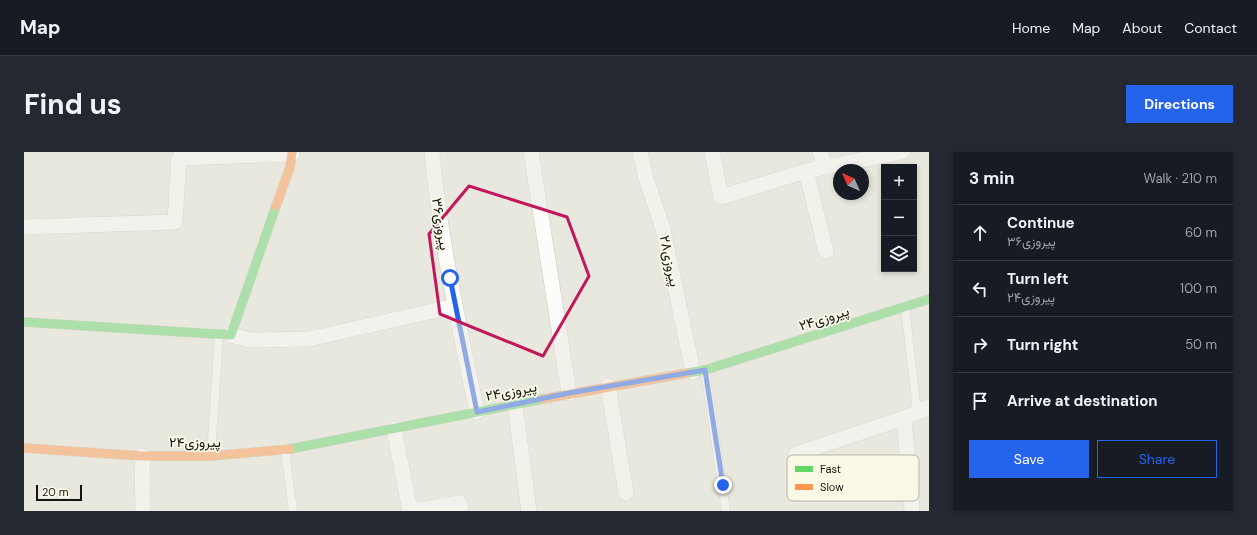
<!DOCTYPE html>
<html lang="en">
<head>
<meta charset="utf-8">
<style>
  :root { --surface:#171b24; --page:#242831; --text:#f1f3f6; --muted:#9ea1a6; --line:#363941; --accent:#2563eb }
  body { margin:0; font-family:"DM Sans",Vazirmatn,sans-serif; background:var(--page); color:var(--text) }
  .controls { position:absolute; right:12px; top:12px; display:grid; overflow:hidden; border-radius:0px; box-shadow:0 2px 6px #0003 }
  .controls button { width:36px; height:36px; display:grid; place-items:center; padding:0; border:0; border-bottom:1px solid var(--line); background:var(--surface); color:var(--text); font:20px sans-serif }
  .compass { position:absolute; left:809px; top:12px; width:36px; height:36px; border-radius:50%; background:var(--surface); box-shadow:0 2px 6px #0003; rotate:315deg }
  .scale { position:absolute; left:12px; bottom:10px; width:46px; box-sizing:border-box; padding-left:4px; border:2px solid #161510; border-top:0; font-size:11px; line-height:14px; white-space:nowrap; color:#161510; -webkit-text-stroke:3px #faf8e7; paint-order:stroke }
  .stop { position:absolute; width:12px; height:12px; margin:-9px; border:3px solid #2563eb; border-radius:50%; background:#fff }
  .stop.end { background:#2563eb; border-color:#fff; box-shadow:0 1px 4px #0008 }
  .list { margin:0; padding:0; list-style:none }
  h2 { display:flex; justify-content:space-between; align-items:center; height:52px; margin:0; padding:0 16px; font-size:17px }
  h2 small { font-size:13px; font-weight:400; color:var(--muted) }
  .list li { display:grid; grid-template-columns:26px 1fr auto; gap:12px; align-items:center; box-sizing:border-box; height:56px; padding:0 16px; border-top:1px solid var(--line) }
  .list b { display:block; font-size:15px; white-space:nowrap }
  .list p { margin:0; font-size:13px; white-space:nowrap; color:var(--muted) }
  .list em { font-size:13px; font-style:normal; color:var(--muted) }
  .actions { display:flex; gap:8px; padding:12px 16px }
  .actions a { flex:1; padding:9px 0; border:1px solid var(--accent); border-radius:0px; text-align:center; font-size:14px; color:var(--accent) }
  .actions .main { background:var(--accent); color:#fff }
  .icon { flex:none; width:22px; height:22px; fill:none; stroke:currentColor; stroke-width:2; stroke-linecap:round; stroke-linejoin:round }
  .map { position:relative; flex:none; width:905px; height:359px; overflow:hidden; border-radius:0px }
  header { display:flex; align-items:center; gap:24px; box-sizing:border-box; height:56px; padding:0 20px; background:var(--surface); border-bottom:1px solid var(--line) }
  header strong { font-size:19px }
  nav { display:flex; gap:22px; margin-inline-start:auto; font-size:14px }
  .intro { display:flex; align-items:center; justify-content:space-between; box-sizing:border-box; height:96px; padding:0 24px }
  h1 { margin:0; font-size:28px }
  .button { padding:10px 18px; border-radius:0px; background:var(--accent); color:#fff; font-size:14px; font-weight:700 }
  main { display:flex; gap:24px; padding:0 24px }
  aside { flex:1; background:var(--surface); border-radius:0px; box-shadow:0 2px 6px #0003 }
  .map>svg:first-child { display:block }
  .lines { fill:none; stroke-linecap:round; stroke-linejoin:round }
  .lane-casing { stroke:#c7c6bf; stroke-width:9 }
  .street-casing { stroke:#c7c6bf; stroke-width:16 }
  .fast-casing { stroke:#c7c6bf; stroke-width:10 }
  .slow-casing { stroke:#c7c6bf; stroke-width:10 }
  .lane { stroke:#fcfcfa; stroke-width:8 }
  .street { stroke:#fcfcfa; stroke-width:15 }
  .fast { stroke:#63d668; stroke-width:9 }
  .slow { stroke:#ff974d; stroke-width:9 }
  .route { stroke:#2563eb; stroke-width:5 }
  .marked { fill:none; stroke:#c2185b; stroke-width:3; stroke-linejoin:round }
  .labels { text-anchor:middle; stroke-width:3.5; stroke-linejoin:round; paint-order:stroke }
  .street-label { font-size:14px; fill:#161510; stroke:#faf8e7 }
  .key { fill:#faf8e7; stroke:#b6b4a6; stroke-width:1 }
  .key-label { font-size:11px; fill:#161510 }
</style>
</head>
<body>
<header>
<strong>Map</strong>
<nav><a>Home</a><a>Map</a><a>About</a><a>Contact</a></nav>
</header>
<div class="intro"><h1>Find us</h1><a class="button">Directions</a></div>
<main>
<div class="map">
<svg width="905" height="359" viewBox="0 0 905 359">
  <rect width="100%" height="100%" fill="#e9e8de"/>
  <g class="lines">
    <defs>
      <path id="lane" d="M881,155L893,259
        M681,219L702,359
        M261,299L269,359
        M187,303L195,183"/>
      <path id="street" d="M408,0C416,88 435,174 453,260
        M507,0L545,241
        M616,0L622,26L639,77L669,220
        M688,0L697,45L782,19L878,0
        M796,0L801,15
        M782,19L802,99
        M0,75L151,70L155,6L268,2
        M207,183L226,188L285,187L431,154
        M584,234L602,341
        M491,253L505,359
        M370,277L386,359
        M772,302L880,266
        M118,304L119,359
        M387,359L436,351L437,359
        M888,359L880,266L905,255"/>
      <path id="fast" d="M0,170L207,183L252,54
        M663,221L681,218L905,147
        M266,297L519,247"/>
      <path id="slow" d="M252,54L266,15L268,0
        M519,247L663,221
        M0,296L118,304H187L266,297"/>
    </defs>
    <!-- lane casing -->
    <use href="#lane" class="lane-casing"/>
    <!-- street casing -->
    <use href="#street" class="street-casing"/>
    <!-- fast casing -->
    <use href="#fast" class="fast-casing"/>
    <!-- slow casing -->
    <use href="#slow" class="slow-casing"/>
    <!-- lane -->
    <use href="#lane" class="lane"/>
    <!-- street -->
    <use href="#street" class="street"/>
    <!-- fast -->
    <use href="#fast" class="fast"/>
    <!-- slow -->
    <use href="#slow" class="slow"/>
  </g>
  <g class="lines">
    <!-- route -->
    <path class="route" d="M426,126L453,260L545,241L681,218L699,333"/>
  </g>
  <!-- marked area -->
  <path d="M0 0H905V359H0ZM445,34L543,65L565,124L519,204L416,162L405,82Z" fill="#e9e8de" fill-opacity=".55" fill-rule="evenodd"/>
  <path class="marked" d="M445,34L543,65L565,124L519,204L416,162L405,82Z"/>
  <g class="labels">
    <!-- street labels -->
    <g class="street-label">
      <text transform="translate(417 72) rotate(81)" y="5">پیروزی۳۶</text>
      <text transform="translate(646 109) rotate(78)" y="5">پیروزی۲۸</text>
      <text transform="translate(800 166) rotate(-18)" y="5">پیروزی۲۴</text>
      <text transform="translate(487 239) rotate(-11)" y="5">پیروزی۲۴</text>
      <text x="171" y="295">پیروزی۲۴</text>
    </g>
  </g>
  <!-- legend -->
  <rect x="763" y="303" width="132" height="46" rx="6" class="key"/>
  <rect x="771" y="314" width="18" height="6" fill="#63d668"/>
  <rect x="771" y="332" width="18" height="6" fill="#ff974d"/>
  <g class="key-label">
    <text x="796" y="321">Fast</text>
    <text x="796" y="339">Slow</text>
  </g>
</svg>
<div class="controls">
<button>+</button>
<button>−</button>
<button><svg class="icon" aria-label="layers" viewBox="0 0 24 24"><path d="M12 4l9 5-9 5-9-5zM3 14l9 5 9-5"/></svg></button>
</div>
<svg class="compass" viewBox="-18 -18 36 36"><path d="M0-13l5 13h-10z" fill="#e53935"/><path d="M0 13l5-13h-10z" fill="#9ea1a6"/></svg>
<div class="scale">20 m</div>
<div class="stop" style="left:426px;top:126px"></div>
<div class="stop end" style="left:699px;top:333px"></div>
</div>
<aside>
<h2>3 min<small>Walk · 210 m</small></h2>
<ul class="list">
<li><svg class="icon" aria-label="ahead" viewBox="0 0 24 24"><path d="M12 20V5M6 11l6-6 6 6"/></svg><div><b>Continue</b><p>پیروزی۳۶</p></div><em>60 m</em></li>
<li><svg class="icon" aria-label="left" viewBox="0 0 24 24"><path d="M17 20v-9H6M10 6l-5 5 5 5"/></svg><div><b>Turn left</b><p>پیروزی۲۴</p></div><em>100 m</em></li>
<li><svg class="icon" aria-label="right" viewBox="0 0 24 24"><path d="M7 20v-9h11M14 6l5 5-5 5"/></svg><div><b>Turn right</b></div><em>50 m</em></li>
<li><svg class="icon" aria-label="arrive" viewBox="0 0 24 24"><path d="M6 21V4h12l-3 4 3 4H6"/></svg><div><b>Arrive at destination</b></div></li>
</ul>
<div class="actions"><a class="main">Save</a><a>Share</a></div>
</aside>
</main>
</body>
</html>
